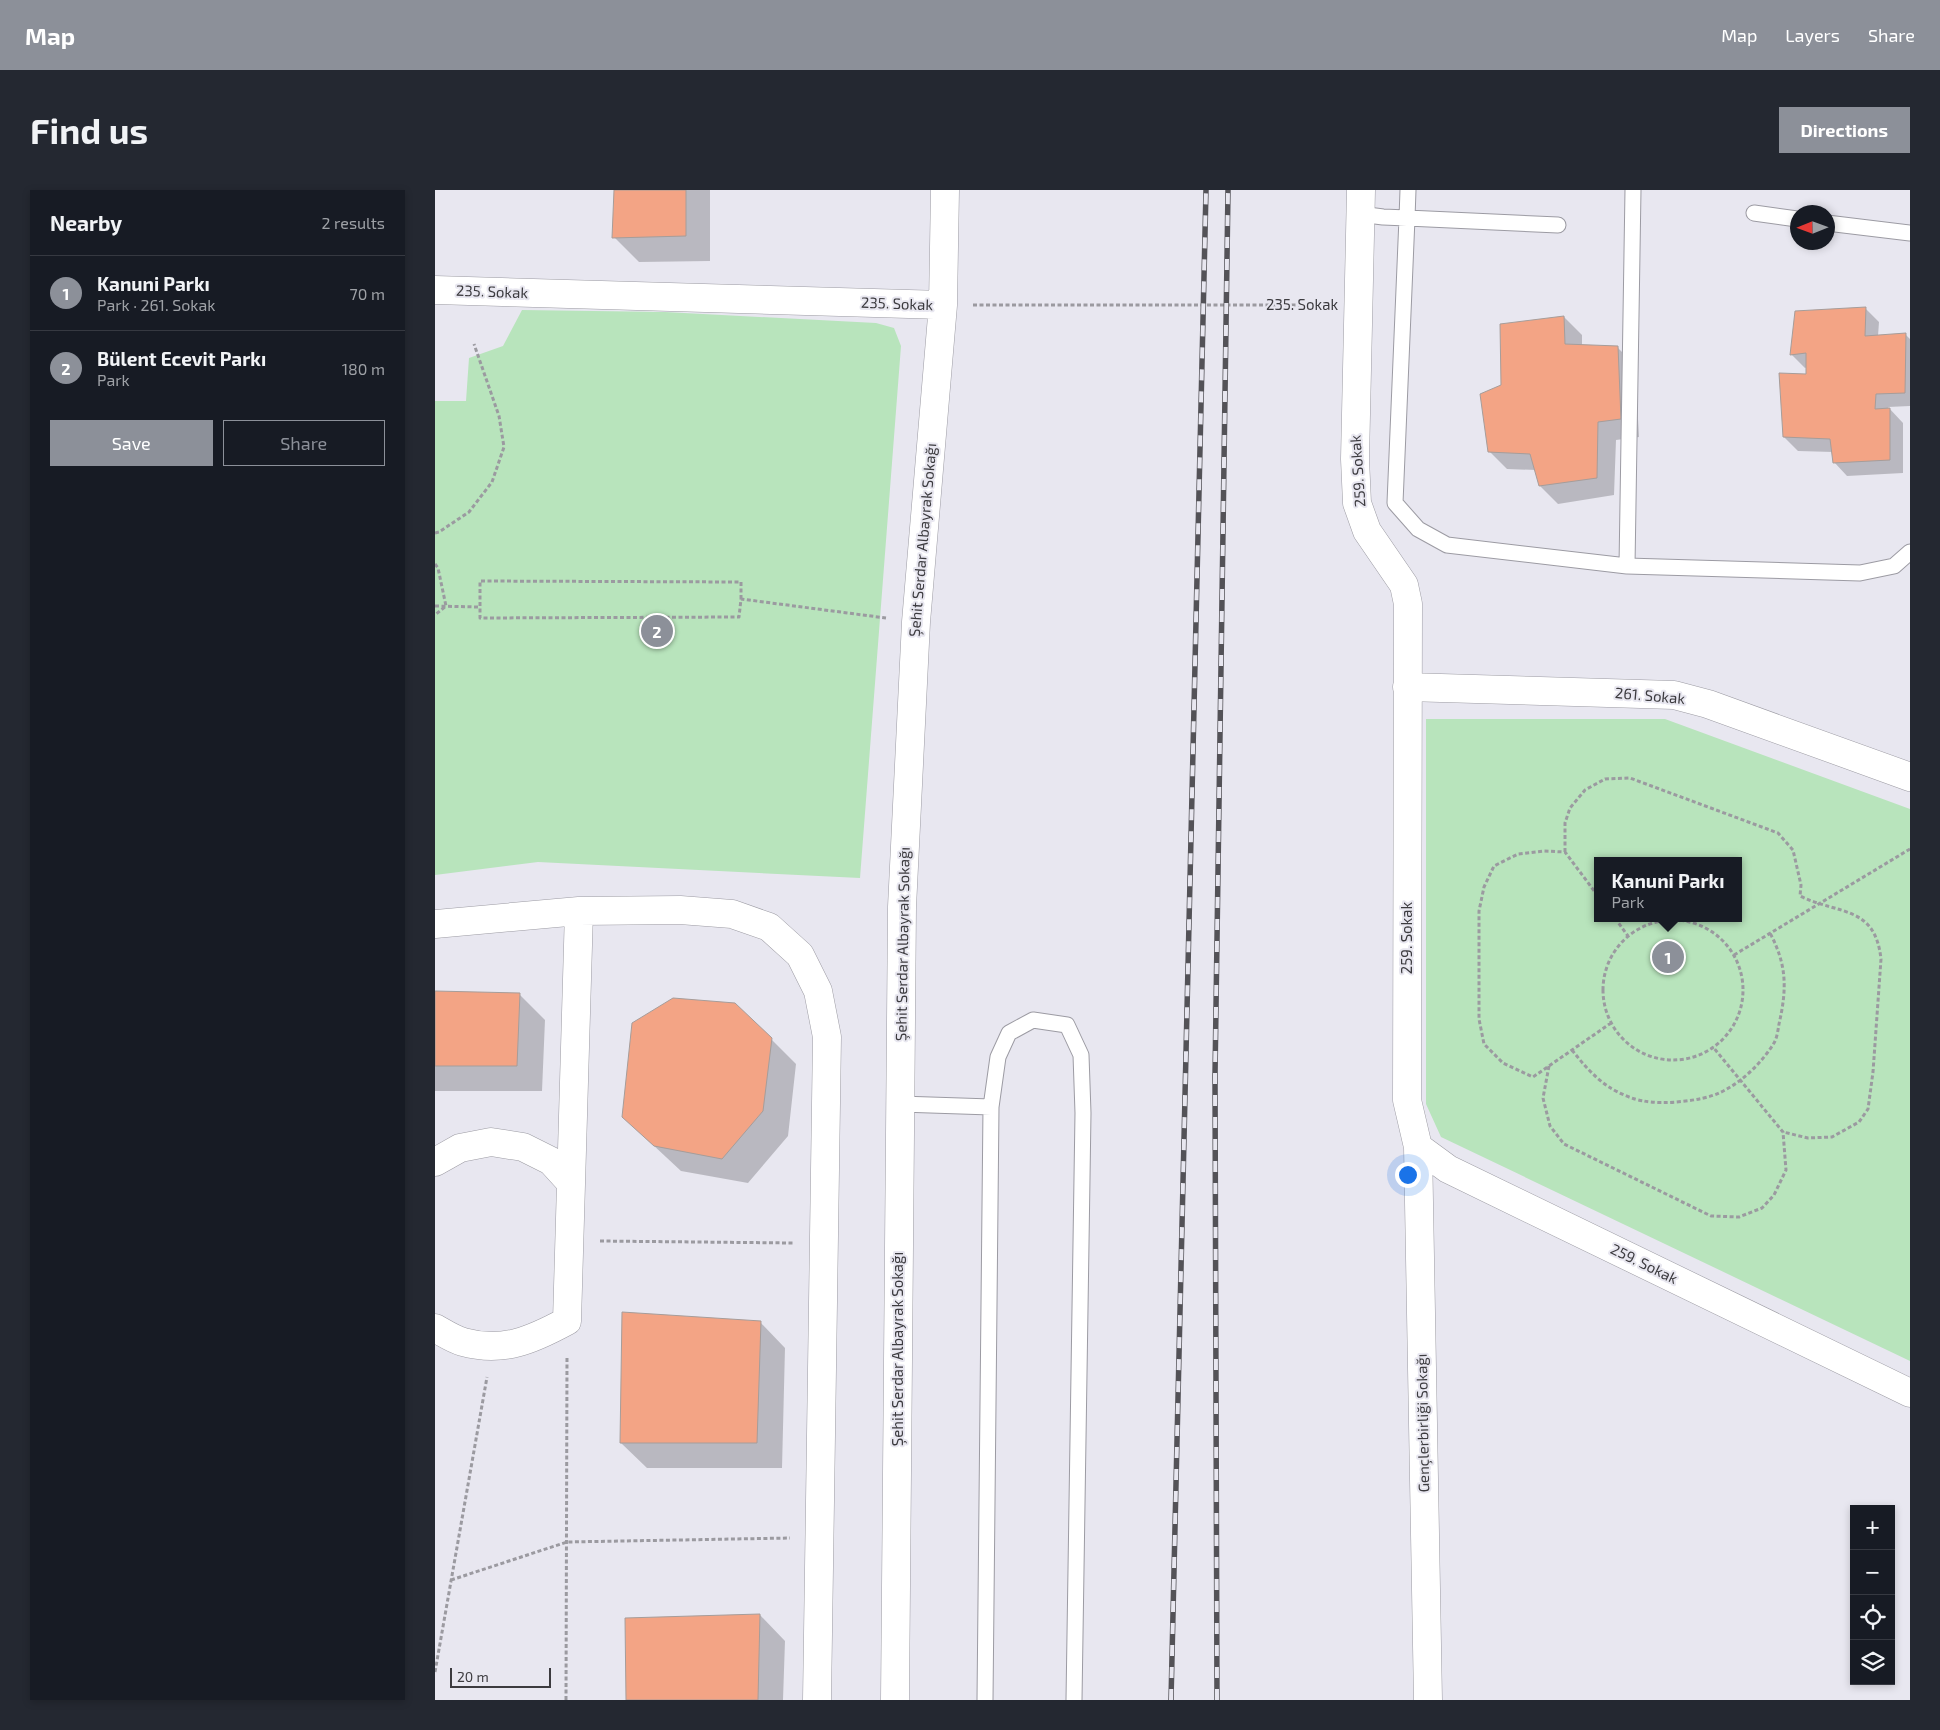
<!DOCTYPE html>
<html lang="en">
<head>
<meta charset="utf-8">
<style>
  :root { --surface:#171b24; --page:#242831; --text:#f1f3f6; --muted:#9ea1a6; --line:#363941; --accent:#8c9099 }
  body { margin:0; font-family:"Exo 2",sans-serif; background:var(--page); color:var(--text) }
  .controls { position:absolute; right:15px; bottom:15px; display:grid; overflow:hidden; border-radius:0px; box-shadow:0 2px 8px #0003 }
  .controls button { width:45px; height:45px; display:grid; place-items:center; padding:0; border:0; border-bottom:1px solid var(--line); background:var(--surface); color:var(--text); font:25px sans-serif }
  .compass { position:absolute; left:1355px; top:15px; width:45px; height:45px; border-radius:50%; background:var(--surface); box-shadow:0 2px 8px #0003; rotate:269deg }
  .scale { position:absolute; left:15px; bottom:12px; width:101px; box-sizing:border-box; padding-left:5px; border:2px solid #3c3b3f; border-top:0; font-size:14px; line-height:18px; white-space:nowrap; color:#3c3b3f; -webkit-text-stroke:4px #e8e7f0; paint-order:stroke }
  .you { position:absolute; left:972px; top:984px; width:18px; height:18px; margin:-12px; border:4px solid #fff; border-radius:50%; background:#1a73e8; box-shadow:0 0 0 8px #1a73e833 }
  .badge { display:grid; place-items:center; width:32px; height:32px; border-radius:50%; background:var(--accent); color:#fff; font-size:16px; font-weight:700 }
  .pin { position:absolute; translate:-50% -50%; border:2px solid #fff; box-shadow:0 1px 5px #0006 }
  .popup { position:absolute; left:1159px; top:667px; width:148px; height:65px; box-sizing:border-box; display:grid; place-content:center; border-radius:0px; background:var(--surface); filter:drop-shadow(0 1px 4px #0005); font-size:16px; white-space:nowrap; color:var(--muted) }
  .popup b { font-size:19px; color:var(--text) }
  .popup::after { content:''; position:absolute; left:50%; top:100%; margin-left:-10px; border:10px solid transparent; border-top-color:var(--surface) }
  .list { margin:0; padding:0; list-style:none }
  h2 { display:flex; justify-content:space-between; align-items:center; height:65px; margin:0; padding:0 20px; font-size:21px }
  h2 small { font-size:16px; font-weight:400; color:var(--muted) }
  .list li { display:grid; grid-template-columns:32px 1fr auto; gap:15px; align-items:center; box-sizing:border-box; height:75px; padding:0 20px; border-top:1px solid var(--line) }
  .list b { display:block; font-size:19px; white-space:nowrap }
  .list p { margin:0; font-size:16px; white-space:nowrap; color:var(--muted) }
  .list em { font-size:16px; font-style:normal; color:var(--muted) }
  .actions { display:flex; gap:10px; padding:15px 20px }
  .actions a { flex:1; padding:11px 0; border:1px solid var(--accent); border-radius:0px; text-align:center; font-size:18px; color:var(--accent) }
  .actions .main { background:var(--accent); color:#fff }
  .icon { flex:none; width:28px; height:28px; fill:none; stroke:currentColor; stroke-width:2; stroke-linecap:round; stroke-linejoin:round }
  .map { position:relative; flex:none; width:1475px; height:1510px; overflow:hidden; border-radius:0px }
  header { display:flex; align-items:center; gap:30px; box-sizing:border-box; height:70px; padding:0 25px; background:var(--accent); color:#fff }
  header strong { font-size:24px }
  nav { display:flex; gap:28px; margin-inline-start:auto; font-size:18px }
  .intro { display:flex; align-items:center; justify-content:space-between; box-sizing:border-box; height:120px; padding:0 30px }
  h1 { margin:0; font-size:35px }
  .button { padding:12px 22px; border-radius:0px; background:var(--accent); color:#fff; font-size:18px; font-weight:700 }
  main { display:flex; gap:30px; padding:0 30px }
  aside { flex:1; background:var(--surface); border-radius:0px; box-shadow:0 2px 8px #0003 }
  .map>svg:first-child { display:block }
  .green { fill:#b8e4bc; fill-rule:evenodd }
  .shadow { fill:#0003 }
  .building { fill:#f3a485; stroke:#a69d9a }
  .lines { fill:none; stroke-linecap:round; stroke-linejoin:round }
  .service-casing { stroke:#9c9ba3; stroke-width:17 }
  .minor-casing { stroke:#9c9ba3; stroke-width:29 }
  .path { stroke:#9b9aa0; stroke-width:3; stroke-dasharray:4 2.5; stroke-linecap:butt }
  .service { stroke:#fff; stroke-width:15 }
  .minor { stroke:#fff; stroke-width:28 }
  .rail-casing { stroke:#535257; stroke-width:5.5 }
  .rail { stroke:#e8e7f0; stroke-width:4; stroke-dasharray:11; stroke-linecap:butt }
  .labels { text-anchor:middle; stroke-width:4; stroke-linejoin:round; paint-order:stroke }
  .street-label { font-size:15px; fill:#3c3b3f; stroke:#e8e7f0 }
</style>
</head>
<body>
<header>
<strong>Map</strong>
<nav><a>Map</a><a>Layers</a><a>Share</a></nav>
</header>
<div class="intro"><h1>Find us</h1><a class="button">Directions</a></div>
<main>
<aside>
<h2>Nearby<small>2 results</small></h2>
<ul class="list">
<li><span class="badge">1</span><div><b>Kanuni Parkı</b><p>Park · 261. Sokak</p></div><em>70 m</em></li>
<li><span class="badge">2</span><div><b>Bülent Ecevit Parkı</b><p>Park</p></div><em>180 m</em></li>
</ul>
<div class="actions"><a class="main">Save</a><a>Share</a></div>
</aside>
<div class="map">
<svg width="1475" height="1510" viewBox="0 0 1475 1510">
  <rect width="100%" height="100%" fill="#e8e7f0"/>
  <!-- green -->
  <path class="green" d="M87,120L230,122L441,133L459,138L466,156L425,688L103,672L0,685V211H31L34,168L68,156Z
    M991,529H1230L1475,619V1171L1006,947L991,914ZM1163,671H1303V728H1163Z"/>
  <!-- shadow -->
  <path class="shadow" d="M181,0H275V71L204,72L179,47Z
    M1430,118L1444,132L1443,146L1470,144L1475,149V216L1453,217L1468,233V283L1412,286L1399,272L1398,262L1363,261L1349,247L1372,186V177L1370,178L1356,164Z
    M1129,127L1147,145V156L1182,157L1200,175L1204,247L1181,250L1179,305L1123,314L1105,296L1101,280L1072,279L1054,261L1067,196Z
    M0,802L84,804L110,830L107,901H0Z
    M336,849L361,874L353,946L313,993L246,981L188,927Z
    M325,1132L350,1158L347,1278H212L186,1253Z
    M325,1425L350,1451L348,1510H192Z"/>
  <!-- building -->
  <path class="building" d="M179,0H251V46L177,48Z
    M1431,117L1430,146L1471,143L1470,203L1441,204L1440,219L1455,218V270L1398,273L1395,249L1348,247L1344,183L1371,184V163L1355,165L1360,121Z
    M1129,126L1130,154L1183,156L1186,229L1163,232L1162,288L1104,296L1095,264L1053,262L1045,204L1066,195L1065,134Z
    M0,801L85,803L82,876H0Z
    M238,808L300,813L337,848L328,921L287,969L219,956L187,927L197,833Z
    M187,1122L326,1131L322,1253H185Z
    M325,1424L323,1510H191L190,1428Z"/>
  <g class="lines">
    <defs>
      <path id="service" d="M1319,23L1362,29
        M925,24L948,27L972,28L973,0
        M1392,33L1475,43
        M1123,35L972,28L960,313L983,339L1012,355L1192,376L1425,383L1459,376L1475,362
        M1192,376L1198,0
        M465,914L556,917
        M550,1510L556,917L563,867L574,843L598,830L632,835L646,865L648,923L639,1510"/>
      <path id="minor" d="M926,0L920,269L922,313L932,341L969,395L973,414L972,910L983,957L1013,979L1475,1203
        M0,100L508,115
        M972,497L1239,505L1273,514L1475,587
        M0,734L144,721L245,720L297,724L334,737L365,765L383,801L392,847L382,1510
        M983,957L993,1510
        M0,972L25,958L56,952L88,957L116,971L136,993
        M0,1138C9,1143 18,1149 28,1152C68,1163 97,1150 132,1131L144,721
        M460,1510L467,717L481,432L508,115L510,0"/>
    </defs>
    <!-- service casing -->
    <use href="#service" class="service-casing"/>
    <!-- minor casing -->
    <use href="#minor" class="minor-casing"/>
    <!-- path -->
    <path class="path" d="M538,115H892
      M0,343L4,342L34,322L57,292L69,257L64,226L39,154
      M0,374L3,378L11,416L0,425
      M306,409V392L45,391V428L304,427L306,409L451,428
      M0,416L44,417
      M1130,662V633L1135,618L1150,600L1170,589L1195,588L1343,643L1358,660L1366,695L1365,706C1404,725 1440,715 1446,769L1438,882L1433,919L1424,932L1397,947L1373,948L1348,942
      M1163,706L1130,662L1109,661L1083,664L1059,676L1049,697L1044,721V829L1049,854L1068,873L1098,887L1176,833
      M1180,728L1193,746
      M1168 800a70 70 0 1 1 140 0a70 70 0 1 1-140 0Z
      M1299,765L1475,659
      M1137,860C1147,873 1160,888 1174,897C1183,903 1199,910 1209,911C1227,915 1267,911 1284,903C1306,893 1326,874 1339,853C1342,848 1343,840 1344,834C1352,799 1352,775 1335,743
      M1114,876L1108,908L1115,936L1129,954L1276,1026L1304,1027L1327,1018L1339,1005L1351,980L1348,942L1278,857
      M165,1051L359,1053
      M16,1390L132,1352L355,1348
      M0,1482L52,1187
      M131,1510L132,1166"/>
    <!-- service -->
    <use href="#service" class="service"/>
    <!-- minor -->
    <use href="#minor" class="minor"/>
    <defs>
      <path id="rail" d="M736,1510L771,0
        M782,1510L780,886L793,0"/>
    </defs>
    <!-- rail casing -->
    <use href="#rail" class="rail-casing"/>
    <!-- rail -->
    <use href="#rail" class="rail"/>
  </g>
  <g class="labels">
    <!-- street labels -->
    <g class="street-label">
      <text transform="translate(57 102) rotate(2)" y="5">235. Sokak</text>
      <text transform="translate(462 114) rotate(2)" y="5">235. Sokak</text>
      <text x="867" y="120">235. Sokak</text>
      <text transform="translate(923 281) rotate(-94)" y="5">259. Sokak</text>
      <text transform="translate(488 350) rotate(-85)" y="5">Şehit Serdar Albayrak Sokağı</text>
      <text transform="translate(1215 506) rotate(5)" y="5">261. Sokak</text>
      <text transform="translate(972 748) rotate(-90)" y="5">259. Sokak</text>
      <text transform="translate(468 754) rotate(-89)" y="5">Şehit Serdar Albayrak Sokağı</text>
      <text transform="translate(1209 1074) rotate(26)" y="5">259. Sokak</text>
      <text transform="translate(463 1159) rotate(-90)" y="5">Şehit Serdar Albayrak Sokağı</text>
      <text transform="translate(988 1233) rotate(-91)" y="5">Gençlerbirliği Sokağı</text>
    </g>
  </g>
</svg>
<div class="controls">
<button>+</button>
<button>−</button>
<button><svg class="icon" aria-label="locate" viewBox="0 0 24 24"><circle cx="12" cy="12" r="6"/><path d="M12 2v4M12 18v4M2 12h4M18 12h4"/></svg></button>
<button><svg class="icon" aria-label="layers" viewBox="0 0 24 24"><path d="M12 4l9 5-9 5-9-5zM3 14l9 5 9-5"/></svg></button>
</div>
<svg class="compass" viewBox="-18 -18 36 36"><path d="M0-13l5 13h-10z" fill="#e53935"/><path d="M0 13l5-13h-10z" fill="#9ea1a6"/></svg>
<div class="scale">20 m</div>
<div class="you"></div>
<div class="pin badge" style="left:1233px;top:767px">1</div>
<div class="popup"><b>Kanuni Parkı</b>Park</div>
<div class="pin badge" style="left:222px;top:441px">2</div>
</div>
</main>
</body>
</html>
